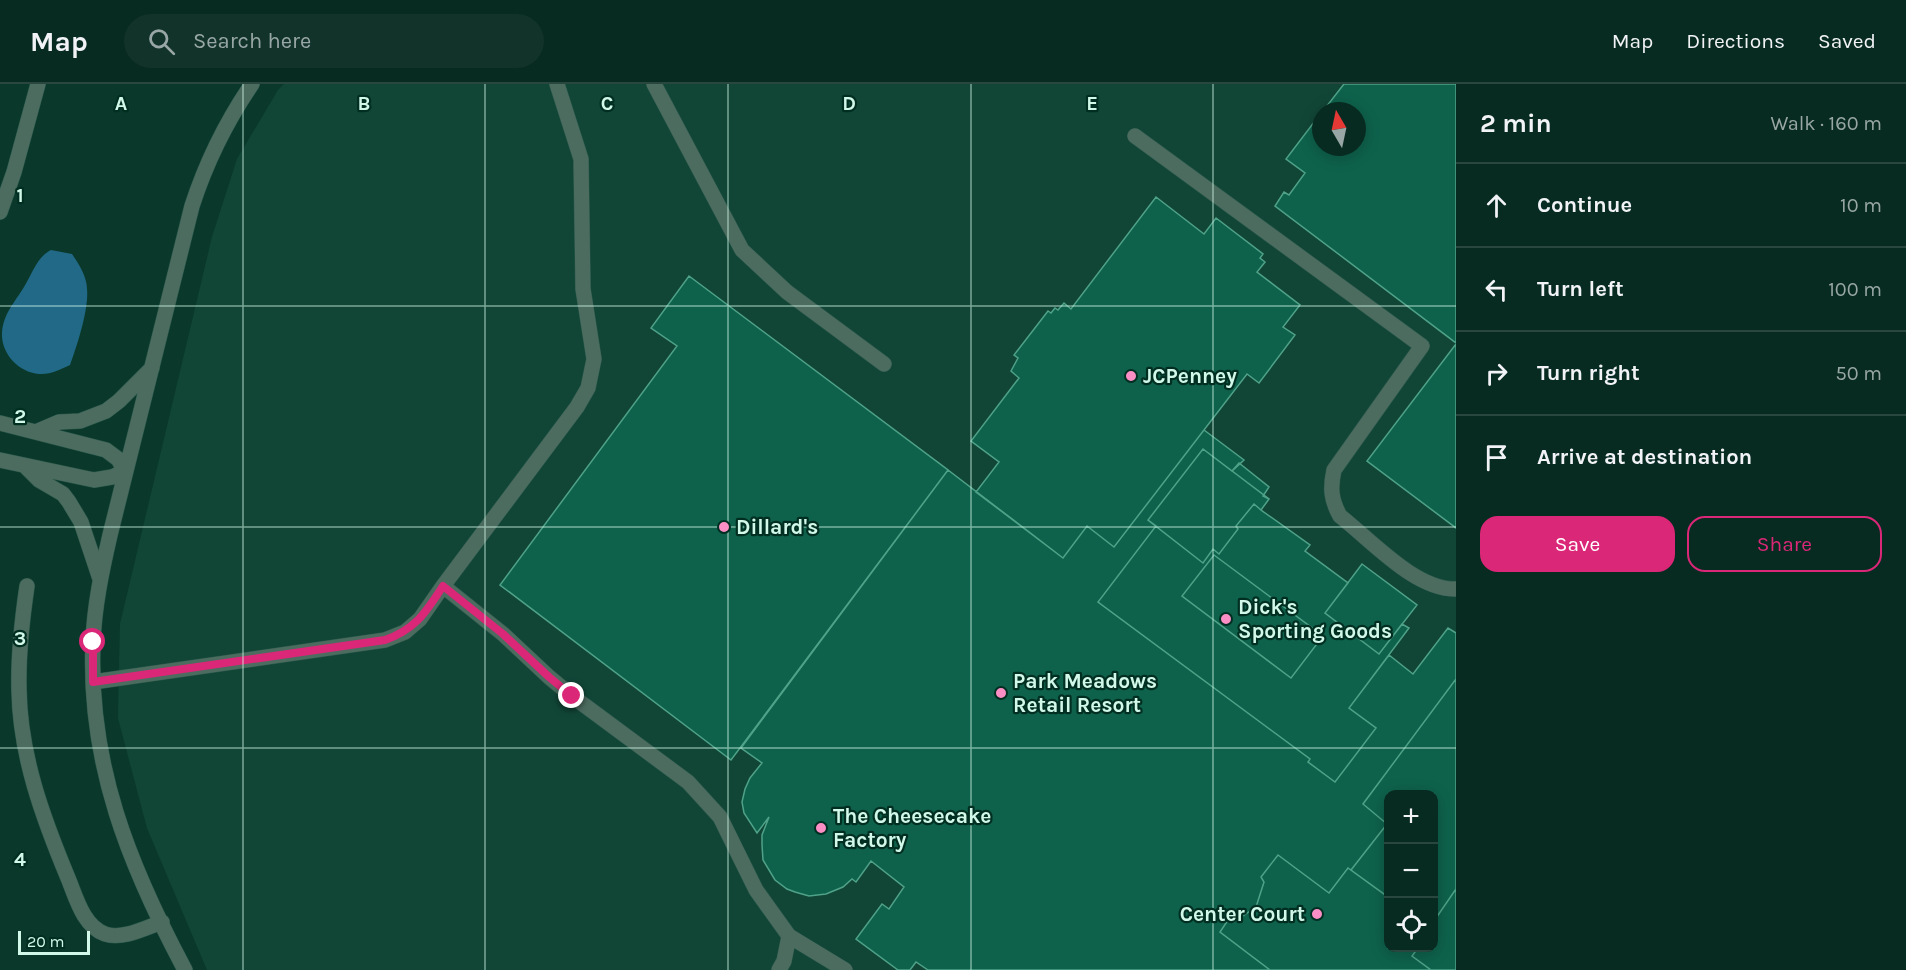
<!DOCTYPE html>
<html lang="en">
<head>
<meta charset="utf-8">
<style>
  :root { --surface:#082b21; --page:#11332a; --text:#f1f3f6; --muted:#98a7a5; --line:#29473f; --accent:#db2777 }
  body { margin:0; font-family:Karla,sans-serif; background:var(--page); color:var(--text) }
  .controls { position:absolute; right:18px; bottom:18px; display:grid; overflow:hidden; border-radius:12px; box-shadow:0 3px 15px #0003 }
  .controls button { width:54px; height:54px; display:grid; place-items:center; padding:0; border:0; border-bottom:2px solid var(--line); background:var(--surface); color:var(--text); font:30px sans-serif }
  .compass { position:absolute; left:1312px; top:18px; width:54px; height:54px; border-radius:50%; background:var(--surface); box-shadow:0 3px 15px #0003; rotate:351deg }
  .scale { position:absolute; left:18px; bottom:15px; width:72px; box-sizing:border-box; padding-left:6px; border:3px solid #d1f8e9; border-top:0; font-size:16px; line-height:21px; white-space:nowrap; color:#d1f8e9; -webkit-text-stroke:4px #002f22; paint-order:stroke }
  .stop { position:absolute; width:18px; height:18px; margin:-14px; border:4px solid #db2777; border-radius:50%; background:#fff }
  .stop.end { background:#db2777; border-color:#fff; box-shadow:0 2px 6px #0008 }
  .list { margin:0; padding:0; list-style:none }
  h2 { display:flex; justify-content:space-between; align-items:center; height:78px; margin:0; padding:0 24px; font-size:26px }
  h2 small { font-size:20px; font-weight:400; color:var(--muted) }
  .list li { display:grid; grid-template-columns:39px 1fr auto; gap:18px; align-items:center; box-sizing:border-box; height:84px; padding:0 24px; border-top:2px solid var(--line) }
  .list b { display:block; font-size:22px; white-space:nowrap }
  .list em { font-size:20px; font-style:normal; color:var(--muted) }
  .actions { display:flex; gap:12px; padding:18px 24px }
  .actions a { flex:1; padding:14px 0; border:2px solid var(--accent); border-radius:18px; text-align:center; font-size:21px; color:var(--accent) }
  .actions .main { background:var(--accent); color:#fff }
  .icon { flex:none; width:33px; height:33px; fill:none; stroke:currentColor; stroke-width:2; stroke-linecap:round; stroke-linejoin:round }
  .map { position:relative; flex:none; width:1456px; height:886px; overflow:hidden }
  header { display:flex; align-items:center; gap:36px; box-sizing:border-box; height:84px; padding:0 30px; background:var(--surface); border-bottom:2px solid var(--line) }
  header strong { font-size:28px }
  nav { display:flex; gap:33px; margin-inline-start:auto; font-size:21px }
  .search { width:420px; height:54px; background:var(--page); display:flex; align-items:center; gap:15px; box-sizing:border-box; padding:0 21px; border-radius:33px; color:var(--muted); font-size:22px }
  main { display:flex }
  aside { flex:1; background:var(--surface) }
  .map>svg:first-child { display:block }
  .built { fill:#114637; fill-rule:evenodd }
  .water { fill:#216986 }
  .building { fill:#0e624c; stroke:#4fa287; stroke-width:1.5 }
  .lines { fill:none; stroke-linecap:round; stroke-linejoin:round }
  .service-casing { stroke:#2a584a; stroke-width:16 }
  .minor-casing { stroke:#2a584a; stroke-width:16 }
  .tertiary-casing { stroke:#2a584a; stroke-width:16 }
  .service { stroke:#4c6c60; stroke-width:15 }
  .minor { stroke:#4c6c60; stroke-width:15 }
  .tertiary { stroke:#4c6c60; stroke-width:15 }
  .route { stroke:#db2777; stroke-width:8 }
  .grid { fill:none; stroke:#d1f8e9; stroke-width:1.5; stroke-opacity:0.55 }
  .poi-dot { fill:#fb8fc5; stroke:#002f22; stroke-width:2 }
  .labels { text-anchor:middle; stroke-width:4.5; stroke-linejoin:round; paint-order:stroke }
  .poi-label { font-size:21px; font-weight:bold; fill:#d1f8e9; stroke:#002f22; text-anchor:start }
  .grid-label { font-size:20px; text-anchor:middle; font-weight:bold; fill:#d1f8e9; stroke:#002f22; stroke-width:4.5; stroke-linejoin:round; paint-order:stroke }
</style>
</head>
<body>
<header>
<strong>Map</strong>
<div class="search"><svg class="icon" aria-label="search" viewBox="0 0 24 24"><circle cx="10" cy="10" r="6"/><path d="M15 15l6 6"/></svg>Search here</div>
<nav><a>Map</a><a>Directions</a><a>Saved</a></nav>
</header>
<main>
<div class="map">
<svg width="1456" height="886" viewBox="0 0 1456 886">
  <rect width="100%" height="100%" fill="#0a392c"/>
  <!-- built -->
  <path class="built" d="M284,0H1456V886H207L147,744L118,634L120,540L212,153L237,75L278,6ZM1321,27H1357V63H1321ZM1388,710H1434V864H1388Z"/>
  <!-- water -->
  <path class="water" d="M51,166L72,170C79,180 87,193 87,205C89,225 77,262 70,281C61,285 50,291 39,290C18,288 1,269 2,249C3,230 15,218 24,203C32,190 37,173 51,166Z"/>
  <!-- building -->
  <path class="building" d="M1344,0H1456V259L1275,122L1284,108L1289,111L1305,89L1286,75L1321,29V63H1357V27H1323Z
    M1156,113L1204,150L1216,134L1263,170L1260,174L1265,178L1257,188L1300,221L1283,243L1295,251L1259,299L1247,290L1114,463L1087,442L1063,474L976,408L999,378L971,357L1019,294L1011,287L1018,274L1014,271L1048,227L1051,229L1055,224L1058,226L1064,219L1071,225Z
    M689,192L948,386L731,676L500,501L677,262L651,244Z
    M1456,260V444L1367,377Z
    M1204,346L1244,376L1232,387L1203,365L1148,436L1156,442L1098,518L1310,675L1308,678L1335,698L1376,644L1349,624L1389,571L1413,590L1448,544L1456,549V595L1363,720L1387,740L1351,786L1348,784L1329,809L1278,771L1261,793L1264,798L1256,823L1234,838L1228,836L1220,848L1270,886H928L916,878L910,886H898L856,855L882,820L889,825L904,803L871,777L856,798L852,795L843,803L826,810L809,812L795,808L787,805L775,796L763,776L762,761V751L769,733L757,749L744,729L742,718L745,705L750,694L762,679L741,664L948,386L1063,474L1087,442L1114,463Z
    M1203,365L1232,387L1239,379L1269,403L1263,412L1269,415L1261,426L1310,461L1305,467L1348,499L1325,529L1379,570L1402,540L1409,544L1349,624L1376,644L1335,698L1308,678L1310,675L1098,518L1156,442L1148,436Z
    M1203,365L1269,415L1261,426L1254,420L1236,442L1238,445L1219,470L1213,465L1203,479L1148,436Z
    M1214,471L1323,552L1291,594L1182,512Z
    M1362,480L1417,521L1379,570L1325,529Z
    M1456,595V805L1434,837V710H1388V813L1351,786L1387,740L1363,720Z
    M1278,771L1329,809L1348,784L1388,813V864H1418L1412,872L1431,886H1270L1220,848L1228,836L1234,838L1256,823L1264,798L1261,793Z
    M1456,805V886H1431L1412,872L1418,864H1434V837Z"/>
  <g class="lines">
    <defs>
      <path id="service" d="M27,502C22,536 18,571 19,606C20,672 43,734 68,794C76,813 83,842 105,850C122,856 145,844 162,838"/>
      <path id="minor" d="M654,0L742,166L787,208L884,280
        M1135,52L1422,262L1334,386C1330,404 1331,416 1340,432C1371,456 1415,506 1456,505
        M0,339L106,366L118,375L125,387
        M38,347L59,338L80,337L106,327L119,317L152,284
        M0,376L94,396L112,393L125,387
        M25,382L39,396L63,410L69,418L81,438L100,495
        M443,502L503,550L549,593L572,612L688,698L720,733L756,806L789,852L784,877L779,886
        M93,598L385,556L405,548L420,535L443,502L577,323L588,304L594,275L583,205L581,75L557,0
        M789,852L845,886
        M185,886C129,781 88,680 93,559C94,523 102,486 110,451L192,122C206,79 226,38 252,0"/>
      <path id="tertiary" d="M0,128L14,88L38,0"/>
    </defs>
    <!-- service casing -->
    <use href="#service" class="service-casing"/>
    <!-- minor casing -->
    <use href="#minor" class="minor-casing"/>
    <!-- tertiary casing -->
    <use href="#tertiary" class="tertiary-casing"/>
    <!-- service -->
    <use href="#service" class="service"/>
    <!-- minor -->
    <use href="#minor" class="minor"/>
    <!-- tertiary -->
    <use href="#tertiary" class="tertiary"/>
  </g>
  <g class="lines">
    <!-- route -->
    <path class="route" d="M93,558V598L385,556C416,545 426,528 443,502L503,550L549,593L572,612"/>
  </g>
  <!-- grid -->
  <path class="grid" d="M243,0V886M485,0V886M728,0V886M971,0V886M1213,0V886M0,222H1456M0,443H1456M0,664H1456"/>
  <!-- markers -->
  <g class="poi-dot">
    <circle cx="1131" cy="292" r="6"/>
    <circle cx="724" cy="443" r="6"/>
    <circle cx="1226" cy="535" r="6"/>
    <circle cx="1001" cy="609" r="6"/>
    <circle cx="821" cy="744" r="6"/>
    <circle cx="1317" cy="830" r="6"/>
  </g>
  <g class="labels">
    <!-- poi labels -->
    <g class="poi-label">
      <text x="1143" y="299">JCPenney</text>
      <text x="736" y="450">Dillard's</text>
      <text x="1238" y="530">Dick's<tspan x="1238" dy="24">Sporting Goods</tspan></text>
      <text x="1013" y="604">Park Meadows<tspan x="1013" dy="24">Retail Resort</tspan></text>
      <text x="833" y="739">The Cheesecake<tspan x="833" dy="24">Factory</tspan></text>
      <text x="1305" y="837" text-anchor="end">Center Court</text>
    </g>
  </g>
  <g class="grid-label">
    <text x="121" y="26">A</text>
    <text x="364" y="26">B</text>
    <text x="607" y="26">C</text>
    <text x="849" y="26">D</text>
    <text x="1092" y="26">E</text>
    <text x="20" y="118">1</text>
    <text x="20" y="339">2</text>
    <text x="20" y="561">3</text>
    <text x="20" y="782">4</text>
  </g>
</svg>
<div class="controls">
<button>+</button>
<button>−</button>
<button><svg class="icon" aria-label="locate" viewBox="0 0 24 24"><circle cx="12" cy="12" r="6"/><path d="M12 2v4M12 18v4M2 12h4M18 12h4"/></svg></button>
</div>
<svg class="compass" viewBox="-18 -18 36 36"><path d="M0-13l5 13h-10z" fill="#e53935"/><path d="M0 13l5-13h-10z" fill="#98a7a5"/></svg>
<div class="scale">20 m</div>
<div class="stop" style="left:93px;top:558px"></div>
<div class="stop end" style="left:572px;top:612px"></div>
</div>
<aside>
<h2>2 min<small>Walk · 160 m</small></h2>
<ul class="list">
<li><svg class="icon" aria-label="ahead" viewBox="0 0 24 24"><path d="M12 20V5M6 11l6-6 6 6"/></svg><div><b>Continue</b></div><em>10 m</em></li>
<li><svg class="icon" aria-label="left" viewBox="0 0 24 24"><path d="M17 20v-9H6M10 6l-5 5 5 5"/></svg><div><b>Turn left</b></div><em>100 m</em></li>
<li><svg class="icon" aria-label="right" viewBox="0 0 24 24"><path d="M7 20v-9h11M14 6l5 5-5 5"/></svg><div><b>Turn right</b></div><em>50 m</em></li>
<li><svg class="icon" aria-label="arrive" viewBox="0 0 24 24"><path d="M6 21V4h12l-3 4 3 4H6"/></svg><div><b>Arrive at destination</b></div></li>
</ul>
<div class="actions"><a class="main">Save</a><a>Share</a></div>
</aside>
</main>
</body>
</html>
